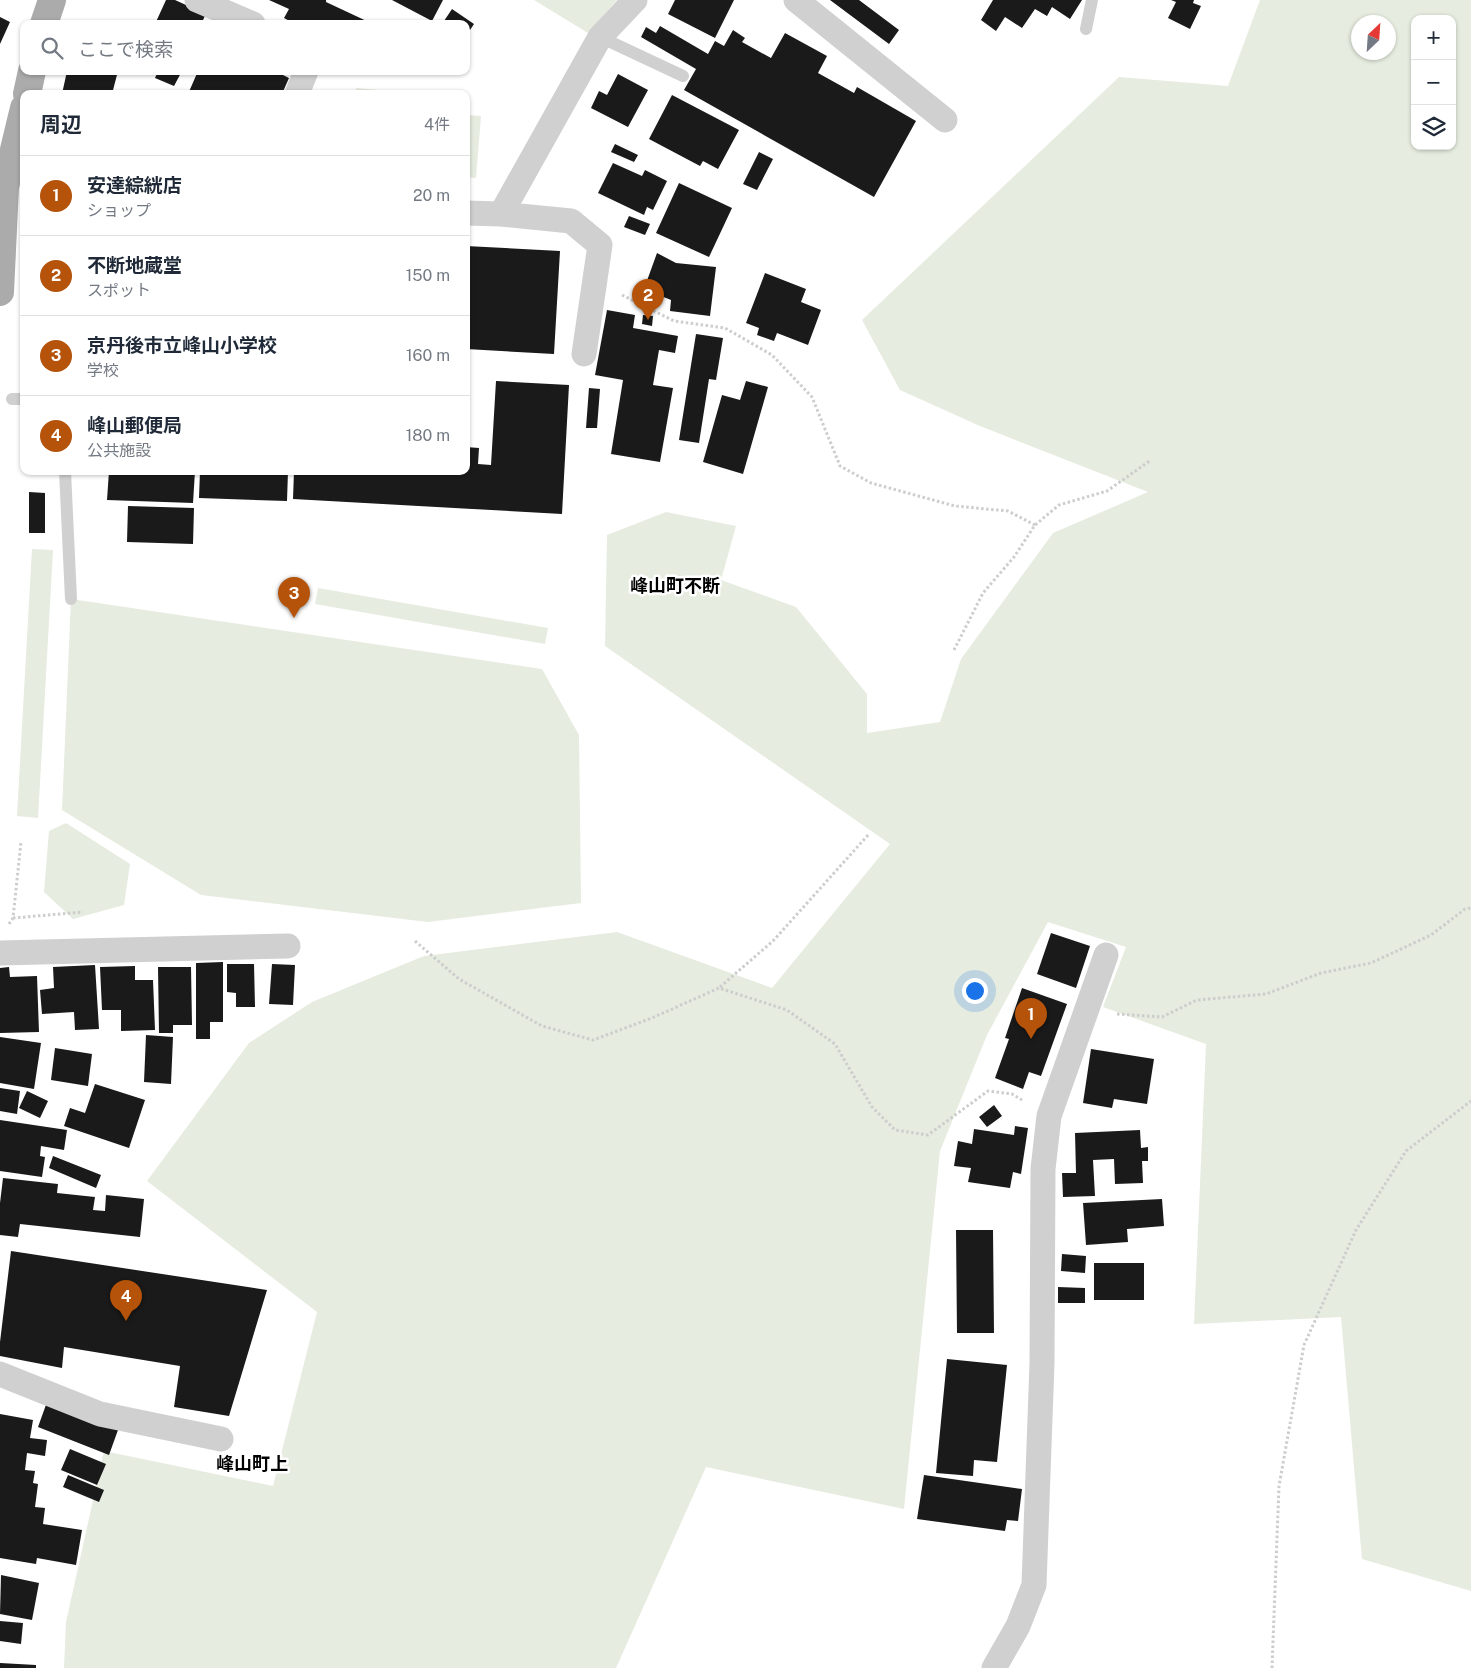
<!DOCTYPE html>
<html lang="ja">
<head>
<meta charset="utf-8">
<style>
  :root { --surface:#fff; --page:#f2f2f3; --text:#1f2937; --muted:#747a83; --line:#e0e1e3; --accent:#b45309 }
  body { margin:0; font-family:"Public Sans","Noto Sans JP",sans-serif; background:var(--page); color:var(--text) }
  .controls { position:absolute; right:15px; top:15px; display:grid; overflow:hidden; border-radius:10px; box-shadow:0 1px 4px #0004 }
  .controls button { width:45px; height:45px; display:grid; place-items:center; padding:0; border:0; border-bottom:1px solid var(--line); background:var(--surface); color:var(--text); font:25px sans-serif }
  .compass { position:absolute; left:1351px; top:15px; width:45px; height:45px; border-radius:50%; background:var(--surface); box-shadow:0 1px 4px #0004; rotate:25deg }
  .you { position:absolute; left:974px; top:990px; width:18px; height:18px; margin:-12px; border:4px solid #fff; border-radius:50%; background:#1a73e8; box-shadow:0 0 0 8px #1a73e833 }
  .badge { display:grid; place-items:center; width:32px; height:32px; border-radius:50%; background:var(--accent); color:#fff; font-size:16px; font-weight:700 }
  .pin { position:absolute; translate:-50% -41px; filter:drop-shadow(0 1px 2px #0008) }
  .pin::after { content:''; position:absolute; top:26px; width:18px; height:15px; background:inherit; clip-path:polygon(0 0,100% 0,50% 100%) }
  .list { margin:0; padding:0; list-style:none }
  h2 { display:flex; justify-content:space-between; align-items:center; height:65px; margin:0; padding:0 20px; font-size:21px }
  h2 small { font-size:16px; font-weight:400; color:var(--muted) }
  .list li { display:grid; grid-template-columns:32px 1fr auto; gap:15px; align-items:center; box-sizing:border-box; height:80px; padding:0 20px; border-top:1px solid var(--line) }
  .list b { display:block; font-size:19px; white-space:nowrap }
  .list p { margin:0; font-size:16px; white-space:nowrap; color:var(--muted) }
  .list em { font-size:16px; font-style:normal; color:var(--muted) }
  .icon { flex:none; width:28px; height:28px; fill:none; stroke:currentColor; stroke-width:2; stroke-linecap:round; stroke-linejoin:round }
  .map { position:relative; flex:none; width:1471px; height:1668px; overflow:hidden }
  .search { position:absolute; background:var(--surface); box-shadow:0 1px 4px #0004; left:20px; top:20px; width:450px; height:55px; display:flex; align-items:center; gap:12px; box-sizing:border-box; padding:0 18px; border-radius:10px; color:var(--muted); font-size:19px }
  .panel { position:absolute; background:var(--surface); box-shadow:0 1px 4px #0004; left:20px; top:90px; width:450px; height:385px; border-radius:10px }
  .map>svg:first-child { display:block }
  .green { fill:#e6ecdf; fill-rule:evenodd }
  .building { fill:#1a1a1a }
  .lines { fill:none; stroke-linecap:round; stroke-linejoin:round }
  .path { stroke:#cdcdcd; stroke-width:3; stroke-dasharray:2.5 2.5; stroke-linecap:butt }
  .lane { stroke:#d0d0d0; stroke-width:12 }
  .street { stroke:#d0d0d0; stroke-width:25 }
  .primary { stroke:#ababab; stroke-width:28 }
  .labels { text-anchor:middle; stroke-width:5; stroke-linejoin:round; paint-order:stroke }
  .quarter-label { font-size:18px; font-weight:bold; fill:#000; stroke:#fff }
</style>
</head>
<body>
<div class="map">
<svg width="1471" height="1668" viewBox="0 0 1471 1668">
  <rect width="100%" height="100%" fill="#fff"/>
  <!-- green -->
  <path class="green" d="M534,0H617L588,33Z
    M1260,0H1471V1591L1362,1559L1341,1317L1194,1324L1206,1044L1103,1007L1126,947L1048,922L987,1035L940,1151L904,1509L706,1467L616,1668H64L66,1622L104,1451L273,1486L317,1312L147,1181L249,1043L312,1002L424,956L617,932L772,988L890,844L605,646L607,535L666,512L736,526L721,580L796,607L867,694V733L940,722L961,659L1053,533L1148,492L980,426L900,390L862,320L1119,77L1228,86ZM1415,19H1452V146H1415ZM1358,22H1388V52H1358Z
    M356,88L424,94H356Z
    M466,115L481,116L476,178L466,177Z
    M32,549L53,550L38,818L17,816Z
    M318,588L548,628L545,644L315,604Z
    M71,599L542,669L579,735L581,903L428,922L201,895L62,810Z
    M66,823L130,864L124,905L73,919L44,892L49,831Z"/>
  <!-- building -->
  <path class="building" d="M166,0H175L206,14L201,24H155Z
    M269,0H326V2L373,24H295L284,18L289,9Z
    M392,0H443L432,21Z
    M675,0H734L715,38L668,14Z
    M830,0H859L899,30L889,44Z
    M993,0H1082L1070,19L1052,7L1047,16L1035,9L1022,28L1005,17L996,31L981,20Z
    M1171,0H1194L1193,3L1201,6L1190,29L1168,18L1176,2Z
    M452,9L474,24L466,36V24H442Z
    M0,17L10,22L0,44Z
    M660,26L708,54L715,41L724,46L733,30L745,38L742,42L771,58L785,33L827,56L818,73L854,93L857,87L916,121L874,197L684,90L696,69L641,37L646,27L656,33Z
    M67,71H118L112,94H62Z
    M158,71H182L174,86L155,78Z
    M198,71H279V73L289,78L282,94H188Z
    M618,74L648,90L628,127L591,108L599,91L607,95Z
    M672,95L739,130L718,169L703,161L700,166L649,139Z
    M615,144L638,155L634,162L611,152Z
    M759,152L773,159L757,190L743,184Z
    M613,163L642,176L645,170L667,181L653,210L647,207L644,215L598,193Z
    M679,183L732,208L709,257L656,233Z
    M629,216L650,224L645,235L624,227Z
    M466,246L560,251L554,354L466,349Z
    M657,253L676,263L716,267L710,316L670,311L671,300L644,289Z
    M765,273L806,289L801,302L821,310L808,345L777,333L774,341L757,335L759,328L746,323Z
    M607,310L635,315L633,328L678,336L675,353L659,350L653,385L673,388L660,462L611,454L623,380L595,375Z
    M643,315L653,316L652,326L642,324Z
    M696,334L723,338L716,380L709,379L699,443L679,440Z
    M496,381L569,385L562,514L293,499L294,471H466V447L479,448L478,464L491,465Z
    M746,381L768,387L743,474L703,462L722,395L740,400Z
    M589,388L600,389L597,428H586Z
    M109,471H195L193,503L107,500Z
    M200,471H288L287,501L199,498Z
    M29,492L45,493V533H29Z
    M128,506L194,508L193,544L127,542Z
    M1051,933L1090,946L1076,988L1037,974Z
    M223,962V1022H210V1039H196V963Z
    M227,964H254L255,1007H236V993L227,992Z
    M272,964L295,965L293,1005L269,1004Z
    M95,965L99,1029L75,1030L74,1012L42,1014L40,990L54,988L53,967Z
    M135,966V980H153L155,1030L121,1031V1010H102L100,967Z
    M9,967L10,977L37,976L39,1032L0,1033V968Z
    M158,967H191L192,1025H173V1033H159Z
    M1022,988L1067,1004L1041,1076L1029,1072L1023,1089L995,1078L1009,1039L1005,1038Z
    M146,1035L173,1037L171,1084L144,1082Z
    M0,1037L41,1043L34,1089L0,1083Z
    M55,1048L92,1054L88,1086L51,1080Z
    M1091,1049L1154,1059L1147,1104L1114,1099L1112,1108L1083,1103Z
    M95,1084L145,1100L129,1148L64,1126L70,1108L85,1113Z
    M0,1088L20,1091L17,1114L0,1111Z
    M27,1091L48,1101L40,1118L19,1108Z
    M994,1105L1002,1116L987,1127L979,1117Z
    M0,1120L67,1130L64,1150L41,1146L40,1156L45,1157L42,1177L0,1171Z
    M1015,1126L1028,1128L1021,1174L1013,1172L1010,1188L968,1182L971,1168L954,1166L958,1141L972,1144L974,1129L1014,1135Z
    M1140,1130L1141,1148L1148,1147V1161H1142L1143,1183L1115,1184L1114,1159L1093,1160L1095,1196L1063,1197L1062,1173H1076L1075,1133Z
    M53,1156L101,1175L96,1188L49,1168Z
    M3,1178L58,1184L57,1193L95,1197L93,1210L105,1211L106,1195L144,1199L140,1237L20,1224L18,1237L0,1235V1203Z
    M1162,1199L1164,1226L1127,1229L1128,1242L1086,1245L1083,1203Z
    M956,1230H993L994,1333H957Z
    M11,1251L267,1290L229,1416L174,1407L180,1366L64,1347L62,1368L0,1356V1342Z
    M1062,1254L1086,1256L1085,1273L1061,1271Z
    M1094,1263H1144V1300H1094Z
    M1058,1287L1085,1288V1303H1058Z
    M947,1359L1007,1365L997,1462L974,1460L973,1476L936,1473Z
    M47,1402L118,1430L109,1455L38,1427Z
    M0,1414L33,1420L30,1438L47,1440L45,1456L27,1453L25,1470L35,1471L33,1483L38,1484L35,1507L45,1508L43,1524L82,1530L76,1565L37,1558L36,1564L0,1558Z
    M70,1449L106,1464L97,1485L61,1470Z
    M68,1475L104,1490L99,1502L63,1487Z
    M924,1475L1022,1489L1018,1521L1007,1520L1005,1531L917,1519Z
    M1,1575L39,1583L32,1620L0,1614Z
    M0,1621L23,1623L21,1644L0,1641Z
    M0,1663L36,1665V1668H0Z"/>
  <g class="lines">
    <!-- path -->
    <path class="path" d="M622,295L674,321L725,328L772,355L812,397L840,466L871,483L955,506L1008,511L1035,525
      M954,650L983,593L1014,557L1035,525L1059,505L1107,491L1151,460
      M13,918L83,912
      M9,924L13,918L21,842
      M415,941L459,979L542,1026L593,1040L652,1018L719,988L787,1010L835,1044L872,1107L895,1130L928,1135L988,1091L1012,1094L1022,1100
      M720,987L773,941L869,834
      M1117,1014L1162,1017L1197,1000L1266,994L1321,973L1371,963L1431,935L1465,909L1471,908
      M1272,1668L1279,1486L1304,1345L1356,1230L1406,1151L1471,1101"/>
    <!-- lane -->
    <path class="lane" d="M1086,29L1092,0
      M600,37L683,76
      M12,399H24
      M65,471L71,599"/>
    <!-- street -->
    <path class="street" d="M197,0L253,24
      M796,0L945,120
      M297,94L306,71
      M466,213L501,214L600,37L635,0
      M501,214L571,221L600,245L584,354
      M0,953L288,946
      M0,1374L100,1414L221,1439
      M994,1668L1018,1626L1034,1585L1042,1363L1043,1169L1049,1116L1106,955"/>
    <!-- primary -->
    <path class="primary" d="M44,24L52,0
      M27,94L32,71
      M0,292L5,187L24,108"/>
  </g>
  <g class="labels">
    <!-- quarter labels -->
    <g class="quarter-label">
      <text x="675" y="592">峰山町不断</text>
      <text x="252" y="1470">峰山町上</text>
    </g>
  </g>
</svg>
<div class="controls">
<button>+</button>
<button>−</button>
<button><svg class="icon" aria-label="layers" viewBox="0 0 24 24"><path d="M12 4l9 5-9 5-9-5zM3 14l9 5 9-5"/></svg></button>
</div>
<svg class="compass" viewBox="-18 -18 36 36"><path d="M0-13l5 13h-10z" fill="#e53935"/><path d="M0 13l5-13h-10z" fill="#747a83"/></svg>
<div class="you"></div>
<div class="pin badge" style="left:1031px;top:1039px">1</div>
<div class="pin badge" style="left:648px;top:320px">2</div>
<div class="pin badge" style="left:294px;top:618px">3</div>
<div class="pin badge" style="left:126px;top:1321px">4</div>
<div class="search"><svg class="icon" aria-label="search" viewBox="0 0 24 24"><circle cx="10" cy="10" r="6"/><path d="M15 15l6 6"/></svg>ここで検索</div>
<section class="panel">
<h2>周辺<small>4件</small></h2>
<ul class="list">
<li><span class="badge">1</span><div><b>安達綜絖店</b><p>ショップ</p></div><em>20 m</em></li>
<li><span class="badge">2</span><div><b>不断地蔵堂</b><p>スポット</p></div><em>150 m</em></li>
<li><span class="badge">3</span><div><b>京丹後市立峰山小学校</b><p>学校</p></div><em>160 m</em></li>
<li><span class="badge">4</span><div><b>峰山郵便局</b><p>公共施設</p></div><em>180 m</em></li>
</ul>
</section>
</div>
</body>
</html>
